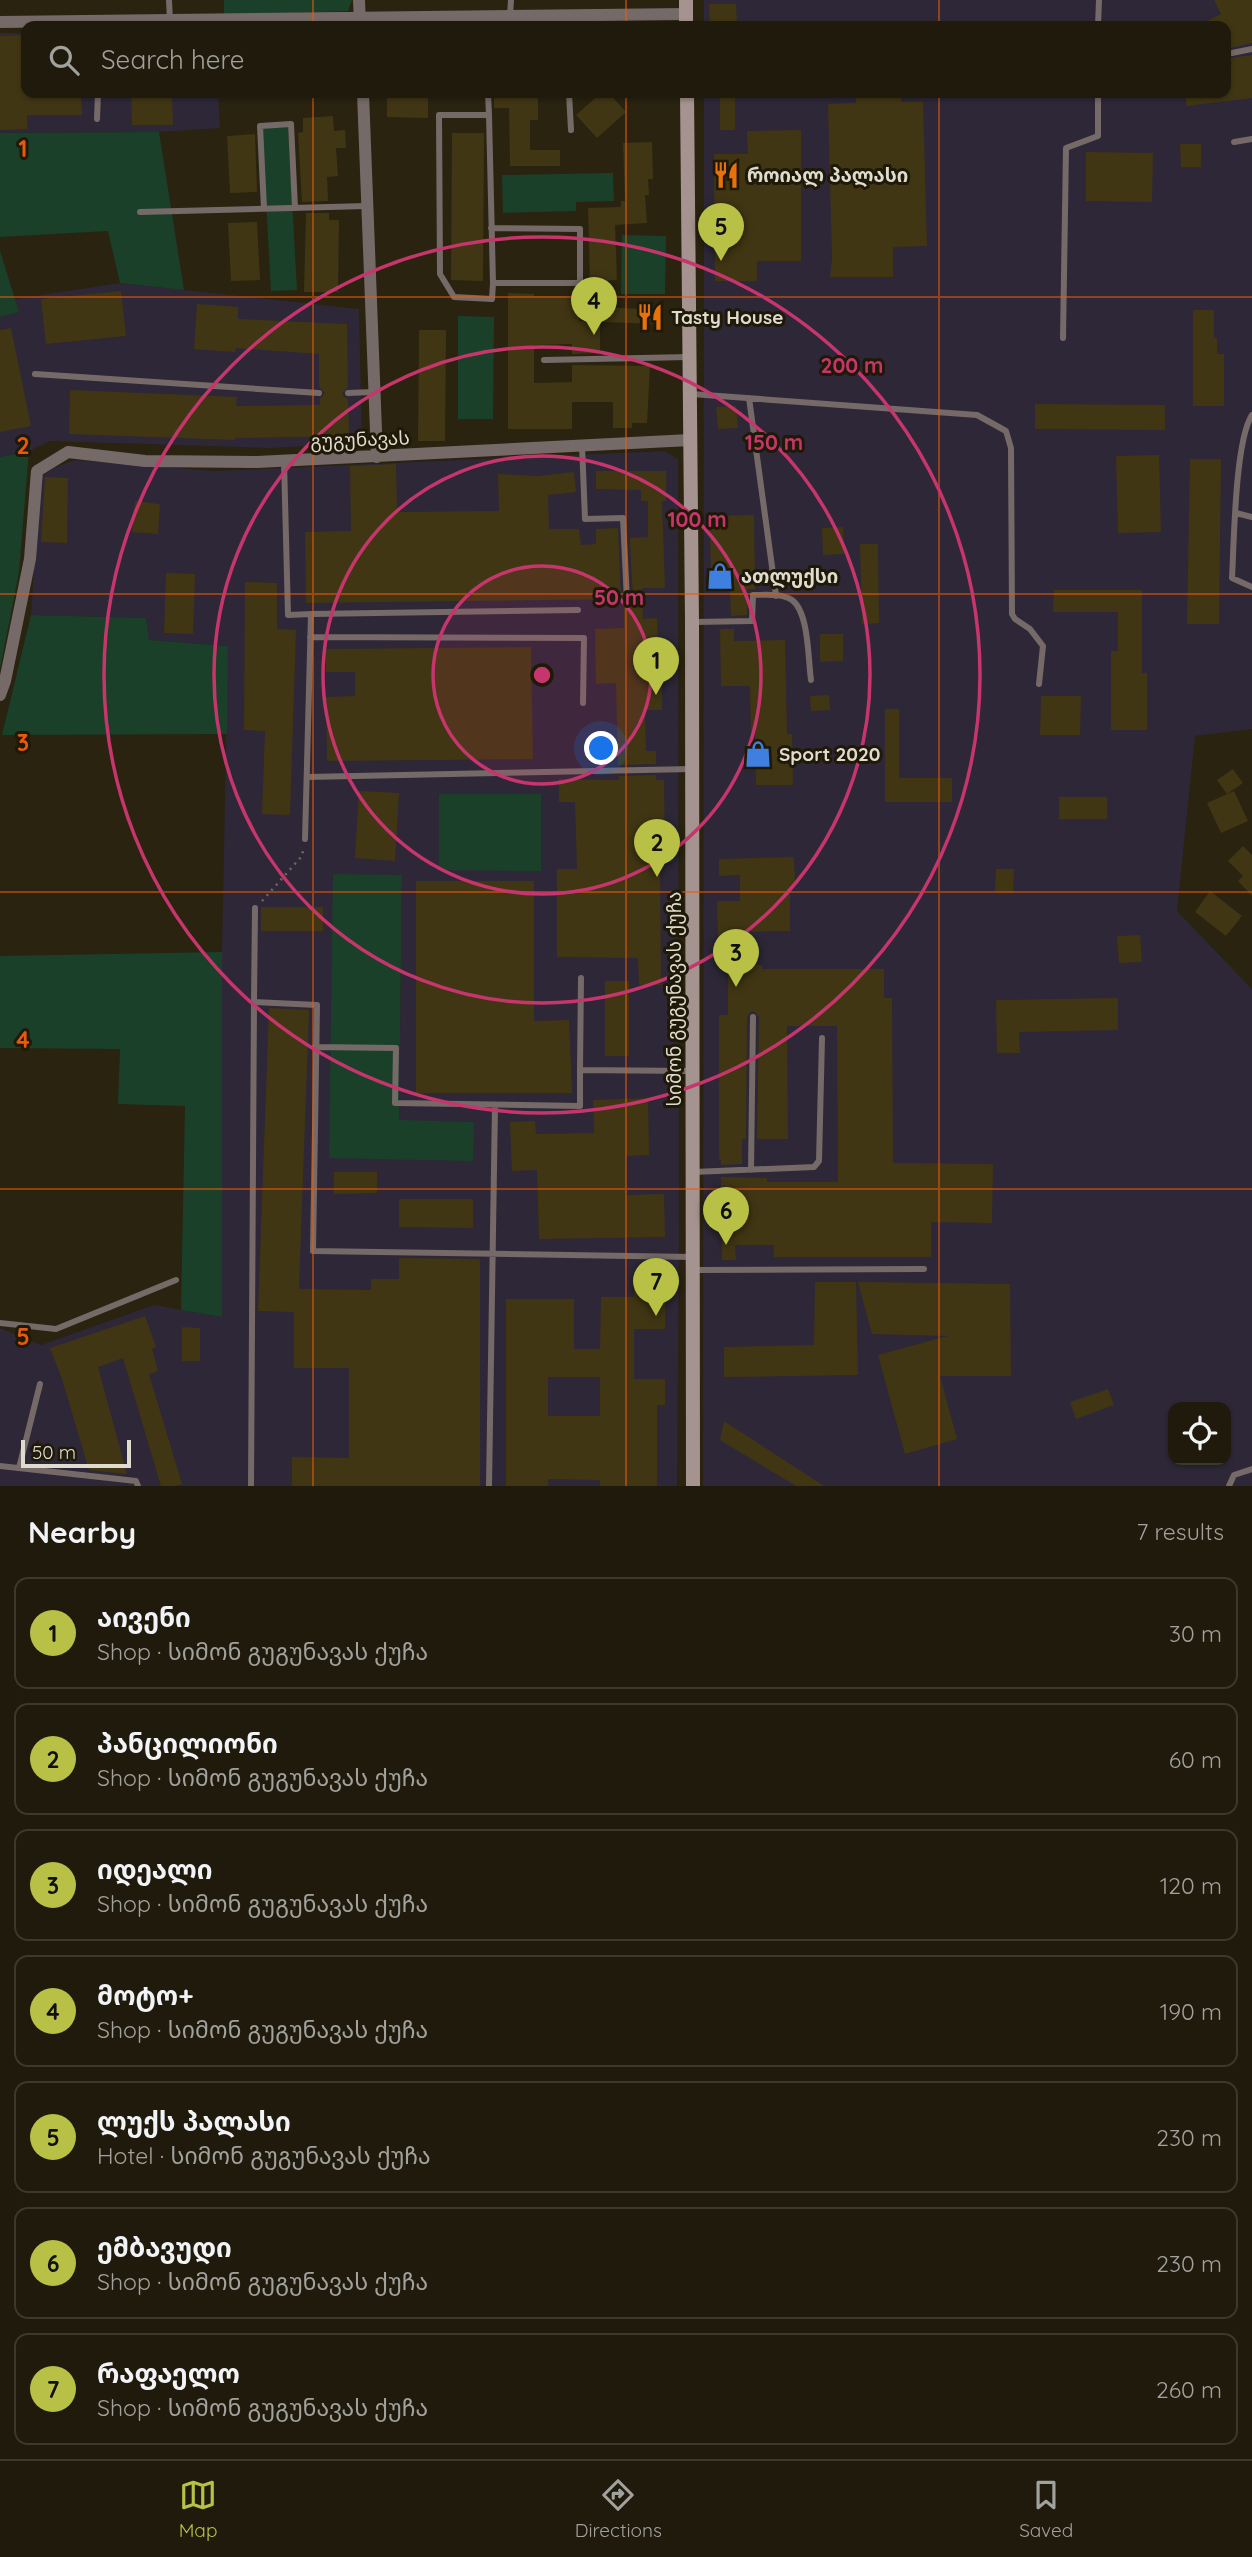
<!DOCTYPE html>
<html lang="en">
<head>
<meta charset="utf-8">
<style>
  :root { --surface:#1f1a0c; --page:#272315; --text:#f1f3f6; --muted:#a1a19d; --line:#3c382d; --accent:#b8c146 }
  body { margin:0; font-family:Quicksand,"Noto Sans Georgian",sans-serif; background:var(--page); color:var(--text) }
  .controls { position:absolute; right:21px; bottom:21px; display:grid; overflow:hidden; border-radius:14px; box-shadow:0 2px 5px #0004 }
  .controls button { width:63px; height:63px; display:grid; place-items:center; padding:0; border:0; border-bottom:2px solid var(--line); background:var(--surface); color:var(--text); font:35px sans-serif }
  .scale { position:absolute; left:21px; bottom:18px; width:110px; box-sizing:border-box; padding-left:7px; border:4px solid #dfdbcf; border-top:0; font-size:19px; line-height:24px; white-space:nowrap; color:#dfdbcf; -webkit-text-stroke:5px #1f1907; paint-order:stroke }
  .you { position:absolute; left:602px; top:749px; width:24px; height:24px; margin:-18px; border:5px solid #fff; border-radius:50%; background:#1a73e8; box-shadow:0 0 0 10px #1a73e833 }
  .badge { display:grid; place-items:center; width:46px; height:46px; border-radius:50%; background:var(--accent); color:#111; font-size:23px; font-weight:700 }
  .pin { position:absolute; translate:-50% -58px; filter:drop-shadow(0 2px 4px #0008) }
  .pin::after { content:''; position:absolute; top:37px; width:24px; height:21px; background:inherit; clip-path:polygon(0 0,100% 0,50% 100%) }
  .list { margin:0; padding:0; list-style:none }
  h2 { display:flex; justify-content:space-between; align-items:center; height:91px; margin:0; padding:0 28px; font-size:30px }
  h2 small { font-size:23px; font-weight:400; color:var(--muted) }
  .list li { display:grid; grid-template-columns:46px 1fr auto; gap:21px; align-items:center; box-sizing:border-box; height:112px; margin:0 14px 14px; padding:0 14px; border:2px solid var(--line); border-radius:14px }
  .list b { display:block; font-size:26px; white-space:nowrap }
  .list p { margin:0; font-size:23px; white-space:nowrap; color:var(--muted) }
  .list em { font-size:23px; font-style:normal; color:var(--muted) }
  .icon { flex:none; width:38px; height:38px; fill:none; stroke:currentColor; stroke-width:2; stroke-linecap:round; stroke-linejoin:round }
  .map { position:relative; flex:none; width:1252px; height:1486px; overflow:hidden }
  .search { position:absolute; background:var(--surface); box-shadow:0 2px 5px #0004; left:21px; right:21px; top:21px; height:77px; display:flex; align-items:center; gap:18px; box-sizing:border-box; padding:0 24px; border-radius:14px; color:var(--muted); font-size:26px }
  .sheet { height:973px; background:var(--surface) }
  nav { display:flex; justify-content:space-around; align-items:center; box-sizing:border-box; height:98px; border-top:2px solid var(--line); background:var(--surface); font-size:19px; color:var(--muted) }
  nav a { display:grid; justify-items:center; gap:4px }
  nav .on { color:var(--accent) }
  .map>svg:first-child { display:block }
  .industrial { fill:#2d2737; fill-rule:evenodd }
  .green { fill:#1a402a }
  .building { fill:#413613; fill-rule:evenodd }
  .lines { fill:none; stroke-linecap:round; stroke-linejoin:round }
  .path { stroke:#6f6a5a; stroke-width:2.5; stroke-dasharray:2 5; stroke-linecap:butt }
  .lane { stroke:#756a68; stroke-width:6 }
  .street { stroke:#756a68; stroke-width:12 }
  .secondary { stroke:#a5938f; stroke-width:14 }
  .grid { fill:none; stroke:#e8590c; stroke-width:2; stroke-opacity:0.55 }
  .ring { fill:none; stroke:#c6356c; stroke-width:3.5 }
  .labels { text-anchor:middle; stroke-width:6; stroke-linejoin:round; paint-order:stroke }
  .poi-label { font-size:19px; font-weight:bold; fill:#dfdbcf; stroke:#1f1907; text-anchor:start }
  .street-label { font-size:19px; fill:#dfdbcf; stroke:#1f1907 }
  .grid-label { font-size:23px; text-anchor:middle; font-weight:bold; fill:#e8590c; stroke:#1f1907; stroke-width:6; stroke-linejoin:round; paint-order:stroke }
  .centre { fill:#c6356c; stroke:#1f1907; stroke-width:3.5 }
  .ring-label { font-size:21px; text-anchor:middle; font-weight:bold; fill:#c6356c; stroke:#1f1907; stroke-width:6; stroke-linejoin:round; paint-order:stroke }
</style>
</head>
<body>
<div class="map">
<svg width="1252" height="1486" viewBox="0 0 1252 1486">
  <rect width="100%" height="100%" fill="#292310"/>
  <!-- industrial -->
  <path class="industrial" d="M704,0H1252V729L1195,736L1177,911L1252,989V1486H703L704,93H1226V26H704ZM1173,1407H1226V1460H1173Z
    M0,33H26V93H218L220,128L159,132L0,133Z
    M120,283L359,309L362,443L271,448L50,441L29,451L0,457V317L19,312L15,299Z
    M665,451L678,459L679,1244L677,1486H0V1328L41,1345L154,1305L222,1317V952L228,646L148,640L146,618L31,615L40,477L54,468L75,460L214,471ZM402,875L399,1121L474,1122L329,1158Z"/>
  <!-- green -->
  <path class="green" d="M224,0H352L348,11L224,15Z
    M288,127L297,290L271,291L262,128Z
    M159,132L184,290L120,283L108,231L0,237V133Z
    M613,173L614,201L576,202V211L503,213L502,175Z
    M622,235L666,236L665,294H621Z
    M0,251L19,312L0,317Z
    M458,316L494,317L493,419H458Z
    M29,451L19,572L0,669V457Z
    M31,615L146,618L149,640L228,646L227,734L2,735Z
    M439,794H541V871L439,870Z
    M333,874L402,875L399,1120L474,1122L473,1161L329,1158Z
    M222,952V1317L181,1310L185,1106L118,1104L120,1049L0,1048V956Z"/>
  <!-- building -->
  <path class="building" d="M1214,0H1252V43L1230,48L1226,53V26H1197L1221,14Z
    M709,4H736L737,26H710Z
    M26,35V93H81L82,115H27V129L0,130V36Z
    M1252,55V98L1186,106V93H1226V65L1232,64L1229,58Z
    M131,93H172L173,125H132Z
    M387,93H428V118L387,117Z
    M494,93H538V120H530V150H560V166H510L509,108H494Z
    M601,93H609L626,112L597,138L576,115Z
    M856,93H901V102H923L927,246L893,247V277H830L832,258L828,104L856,103Z
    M720,94H735V130H720Z
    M333,116L334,131L345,130L346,148H336L338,176L327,177L328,201L302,202L298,133L303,132V118Z
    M801,130V261H757V281H715L714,154H748L747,131Z
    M452,133H484L483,281L451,280Z
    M255,134L257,192L230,193L227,136Z
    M652,142L653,179H648L649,195H645L647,223L615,225L617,280L590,281L588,208L621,207V201H625L623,143Z
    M1180,144H1201V167H1181Z
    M1086,152L1153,153L1152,202L1086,201Z
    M306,213H329V220H339L338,292H304Z
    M257,222L260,280L231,281L228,223Z
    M121,291L126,336L46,344L41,299Z
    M508,293L534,294V296H579V321H600V353L572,354V344L534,345V383L572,382V365L650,366L647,423H632V428H613V402H572V429H508Z
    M197,304L238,307V319L347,324L348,387L342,393L344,397L348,399L349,436L235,438V440L69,434L70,390L237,397L236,406L320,405V399L325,393L319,387V354L236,348L235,352L194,349Z
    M603,307L658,310V324L602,322Z
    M1193,310H1214V338H1217V354H1224V406H1193Z
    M11,328L31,426L0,432V330Z
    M419,330H446L445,441H418Z
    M1035,404L1165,405V430L1035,429Z
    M736,406L738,428L718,429L716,407Z
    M1159,455L1161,532L1118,533L1116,456Z
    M1190,459H1221L1219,624H1187Z
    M396,464L397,512L499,511L498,474L538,476L574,472L576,492L548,495L549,529H579L581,545L596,544V529L618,528L621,599L306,603L305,532L351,531L350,466Z
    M596,471H666V501H662L665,588H642L643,619L657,618L658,648H653L654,683L662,682V710H645L646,751H656V764L618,765L616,683L596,684L595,629L624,628V606H629L633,601L630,538L648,537V501H641V490L596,489Z
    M45,477L68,478L67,543L41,542Z
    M135,501L160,504L158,534L132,532Z
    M754,515L755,589H747V615L731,616L730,589L711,590L710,516Z
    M843,527L844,554L823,555L822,528Z
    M860,544H878L879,623L862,624Z
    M166,573L195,574L193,634L164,633Z
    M245,582L277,583V629L296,630L290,815L262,814L265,731L244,730Z
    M1054,590H1142V673H1147V730H1111V651H1118V612H1053Z
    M720,629H734V641L785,640L787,734H792L793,785H756L755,735H751L750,686H721Z
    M820,634H843V661L820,662Z
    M531,647L533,759L327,761L326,697L355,696V672H326V649Z
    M829,695L830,710L811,711L810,696Z
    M1041,696H1081L1080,735H1040Z
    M885,709H899V778H952V802H885Z
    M1233,769L1243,783L1227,794L1217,780Z
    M656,775V780H664L665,855H660L661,985H639L638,958L557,957V869H577L575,802H559V779L619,780V776Z
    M359,791L399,793L395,861L355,858Z
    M1234,791L1248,821L1221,833L1207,803Z
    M1059,797H1107V819H1059Z
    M1243,846L1252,855V896L1238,881L1243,876L1228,861Z
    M794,857L795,885H790V931L739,932V943L718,944L717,901H740V875L719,876V859Z
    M996,869H1014L1013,893L995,892Z
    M416,881H534V1021L569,1020L572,1093H416Z
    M1210,891L1242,916L1226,936L1195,912Z
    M261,907H323V931H261Z
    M1140,935L1142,962L1119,963L1117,936Z
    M728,965H762V969H884V998H892L893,1163L993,1164L992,1223L931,1222V1257H774V1245H735L736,1260H722L721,1177L767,1178V1182H838L837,1026H787L788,1139H757L759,1017L754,1011L750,1012L747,1017L746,1139H742V1164L721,1165V1159H719V1015H728Z
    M605,981H629V1056H605Z
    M1118,998V1030L1019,1032L1020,1053H997L996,1000Z
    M269,1008L309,1010L299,1289L371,1290V1279H399V1258L480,1259V1486H292V1457L349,1458V1368H294V1312L258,1311Z
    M648,1098L649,1155L626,1156L627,1195L664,1194L665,1237L539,1239L537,1170L512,1171L510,1122L535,1121L536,1134L594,1133L593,1100Z
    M334,1172H377V1193L334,1194Z
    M399,1199H473V1228L399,1227Z
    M815,1282H856L858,1375L724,1377V1347L814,1345Z
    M858,1282L1010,1284L1011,1376H940L957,1439L905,1454L878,1355L948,1336L872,1334Z
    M634,1284L665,1285V1329H634V1379H665V1405H657V1486H600V1480L548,1479V1486H506V1299H574V1349H600L601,1297H634ZM548,1377H600V1416H548Z
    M145,1316L156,1347L152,1349L158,1371L149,1374L182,1484L175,1486H161L123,1358L98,1367L127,1474L89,1470L62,1379L50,1348Z
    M182,1327L200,1328V1361H182Z
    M1108,1389L1114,1405L1076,1419L1070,1402Z
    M724,1421L824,1486H796L720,1440Z"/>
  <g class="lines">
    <!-- path -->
    <path class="path" d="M262,901L302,856L303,850"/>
    <!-- lane -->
    <path class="lane" d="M169,0L170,21
      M510,16L511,0
      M1098,26L1099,0
      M1232,53L1252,49
      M488,93L489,115L493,283L492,299L454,297L440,274L439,115H489
      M569,93L571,130
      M97,119L98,93
      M1234,142L1252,139
      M264,209L260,126L291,124L295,208
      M140,212L367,206
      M491,228L580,229V283H493
      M1063,338L1066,148L1098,136V93
      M544,360L689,357
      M35,374L319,393
      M348,393L374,392
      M692,394L977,415L1006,431L1011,448L1012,614L1015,619L1030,629L1043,646L1039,684
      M749,398L776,596
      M1252,415C1235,441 1234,543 1232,578L1252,587
      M582,445L585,519L623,518L627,601
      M284,461L288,615L311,614L305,839
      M1236,513L1252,517
      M311,614L578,610
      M694,622L752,621L753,595C765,595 782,593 792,600C809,612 808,660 811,680
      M310,637L584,638L583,703
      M307,777L692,769
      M254,1002L255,908
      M315,1047L396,1048L395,1103L580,1106V1070L691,1071
      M580,1070L581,978
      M751,1170L753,1017
      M693,1172L814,1167L819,1161L822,1038
      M694,1270L924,1269
      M0,1323L56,1329L176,1280
      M0,1466L136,1481L138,1486
      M19,1468L40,1384
      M251,1486L254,1002L317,1005L313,1251L692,1257
      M489,1486L495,1105
      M1229,1486L1234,1475L1252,1469"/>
    <!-- street -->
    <path class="street" d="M359,0L360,24
      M0,22L686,14
      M363,93L377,457
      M0,695L5,681L30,559L37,471L68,452L145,461L257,462L690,440"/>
    <!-- secondary -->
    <path class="secondary" d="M686,26V0
      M687,93L692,622L693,1486"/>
  </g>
  <!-- grid -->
  <path class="grid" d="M313,0V26M626,0V26M939,0V26M313,93V1486M626,93V1486M939,93V1486M0,297H1252M0,594H1252M0,892H1252M0,1189H1252"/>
  <!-- distance rings -->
  <circle cx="542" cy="675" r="109" fill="#c6356c" fill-opacity=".12"/>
  <g class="ring">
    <circle cx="542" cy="675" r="109"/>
    <circle cx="542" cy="675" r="219"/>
    <circle cx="542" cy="675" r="328"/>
    <circle cx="542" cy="675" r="438"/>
  </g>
  <!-- icons -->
  <defs>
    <symbol id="restaurant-bare" viewBox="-9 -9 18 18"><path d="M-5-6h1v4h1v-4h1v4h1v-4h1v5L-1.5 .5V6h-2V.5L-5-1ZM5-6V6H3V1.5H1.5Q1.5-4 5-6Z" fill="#e8710a" stroke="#1f1907" stroke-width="2.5" paint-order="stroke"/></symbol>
    <symbol id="shop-bare" viewBox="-9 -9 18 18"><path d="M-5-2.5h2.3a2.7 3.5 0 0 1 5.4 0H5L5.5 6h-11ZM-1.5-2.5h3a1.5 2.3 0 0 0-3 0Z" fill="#3f7fe0" stroke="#1f1907" stroke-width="2.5" paint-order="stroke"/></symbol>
  </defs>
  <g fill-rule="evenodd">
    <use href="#restaurant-bare" x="707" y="156" width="38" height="38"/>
    <use href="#restaurant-bare" x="631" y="298" width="38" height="38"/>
    <use href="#shop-bare" x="701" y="557" width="38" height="38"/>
    <use href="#shop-bare" x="739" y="735" width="38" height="38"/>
  </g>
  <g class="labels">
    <!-- poi labels -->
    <g class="poi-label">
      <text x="747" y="182">როიალ პალასი</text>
      <text x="671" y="324">Tasty House</text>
      <text x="741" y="583">ათლუქსი</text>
      <text x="779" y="761">Sport 2020</text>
    </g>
    <!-- street labels -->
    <g class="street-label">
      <text transform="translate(360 439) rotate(-2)" y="7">გუგუნავას</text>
      <text transform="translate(674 999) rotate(-90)" y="7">სიმონ გუგუნავას ქუჩა</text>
    </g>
  </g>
  <g class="grid-label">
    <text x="23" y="157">1</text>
    <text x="23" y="454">2</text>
    <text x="23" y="751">3</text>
    <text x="23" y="1048">4</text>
    <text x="23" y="1345">5</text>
  </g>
  <circle cx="542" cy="675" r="10" class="centre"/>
  <g class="ring-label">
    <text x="852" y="373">200 m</text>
    <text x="774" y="450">150 m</text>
    <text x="697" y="527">100 m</text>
    <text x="619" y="605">50 m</text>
  </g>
</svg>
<div class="controls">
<button><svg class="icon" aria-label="locate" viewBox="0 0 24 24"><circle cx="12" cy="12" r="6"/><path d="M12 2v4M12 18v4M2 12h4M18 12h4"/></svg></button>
</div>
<div class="scale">50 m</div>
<div class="you"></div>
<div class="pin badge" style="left:656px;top:695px">1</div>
<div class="pin badge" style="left:657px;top:877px">2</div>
<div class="pin badge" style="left:736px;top:987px">3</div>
<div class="pin badge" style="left:594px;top:335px">4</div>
<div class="pin badge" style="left:721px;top:261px">5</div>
<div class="pin badge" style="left:726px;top:1245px">6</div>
<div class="pin badge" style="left:656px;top:1316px">7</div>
<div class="search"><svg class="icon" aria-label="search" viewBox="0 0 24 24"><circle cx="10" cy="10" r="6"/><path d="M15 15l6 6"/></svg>Search here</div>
</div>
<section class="sheet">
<h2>Nearby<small>7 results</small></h2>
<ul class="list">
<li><span class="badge">1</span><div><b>აივენი</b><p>Shop · სიმონ გუგუნავას ქუჩა</p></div><em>30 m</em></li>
<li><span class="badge">2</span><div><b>პანცილიონი</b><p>Shop · სიმონ გუგუნავას ქუჩა</p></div><em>60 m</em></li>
<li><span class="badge">3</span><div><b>იდეალი</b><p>Shop · სიმონ გუგუნავას ქუჩა</p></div><em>120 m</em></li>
<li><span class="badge">4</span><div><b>მოტო+</b><p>Shop · სიმონ გუგუნავას ქუჩა</p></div><em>190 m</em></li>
<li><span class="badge">5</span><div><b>ლუქს პალასი</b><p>Hotel · სიმონ გუგუნავას ქუჩა</p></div><em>230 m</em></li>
<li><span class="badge">6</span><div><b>ემბავუდი</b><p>Shop · სიმონ გუგუნავას ქუჩა</p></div><em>230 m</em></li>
<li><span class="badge">7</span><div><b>რაფაელო</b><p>Shop · სიმონ გუგუნავას ქუჩა</p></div><em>260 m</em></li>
</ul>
</section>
<nav>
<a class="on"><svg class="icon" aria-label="map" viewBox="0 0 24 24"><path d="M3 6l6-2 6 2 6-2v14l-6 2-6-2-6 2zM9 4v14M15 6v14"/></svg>Map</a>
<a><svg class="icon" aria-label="directions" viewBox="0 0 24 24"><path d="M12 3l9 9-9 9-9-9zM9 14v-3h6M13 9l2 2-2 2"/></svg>Directions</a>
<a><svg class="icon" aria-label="saved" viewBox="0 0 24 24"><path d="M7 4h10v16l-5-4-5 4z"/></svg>Saved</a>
</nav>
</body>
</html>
